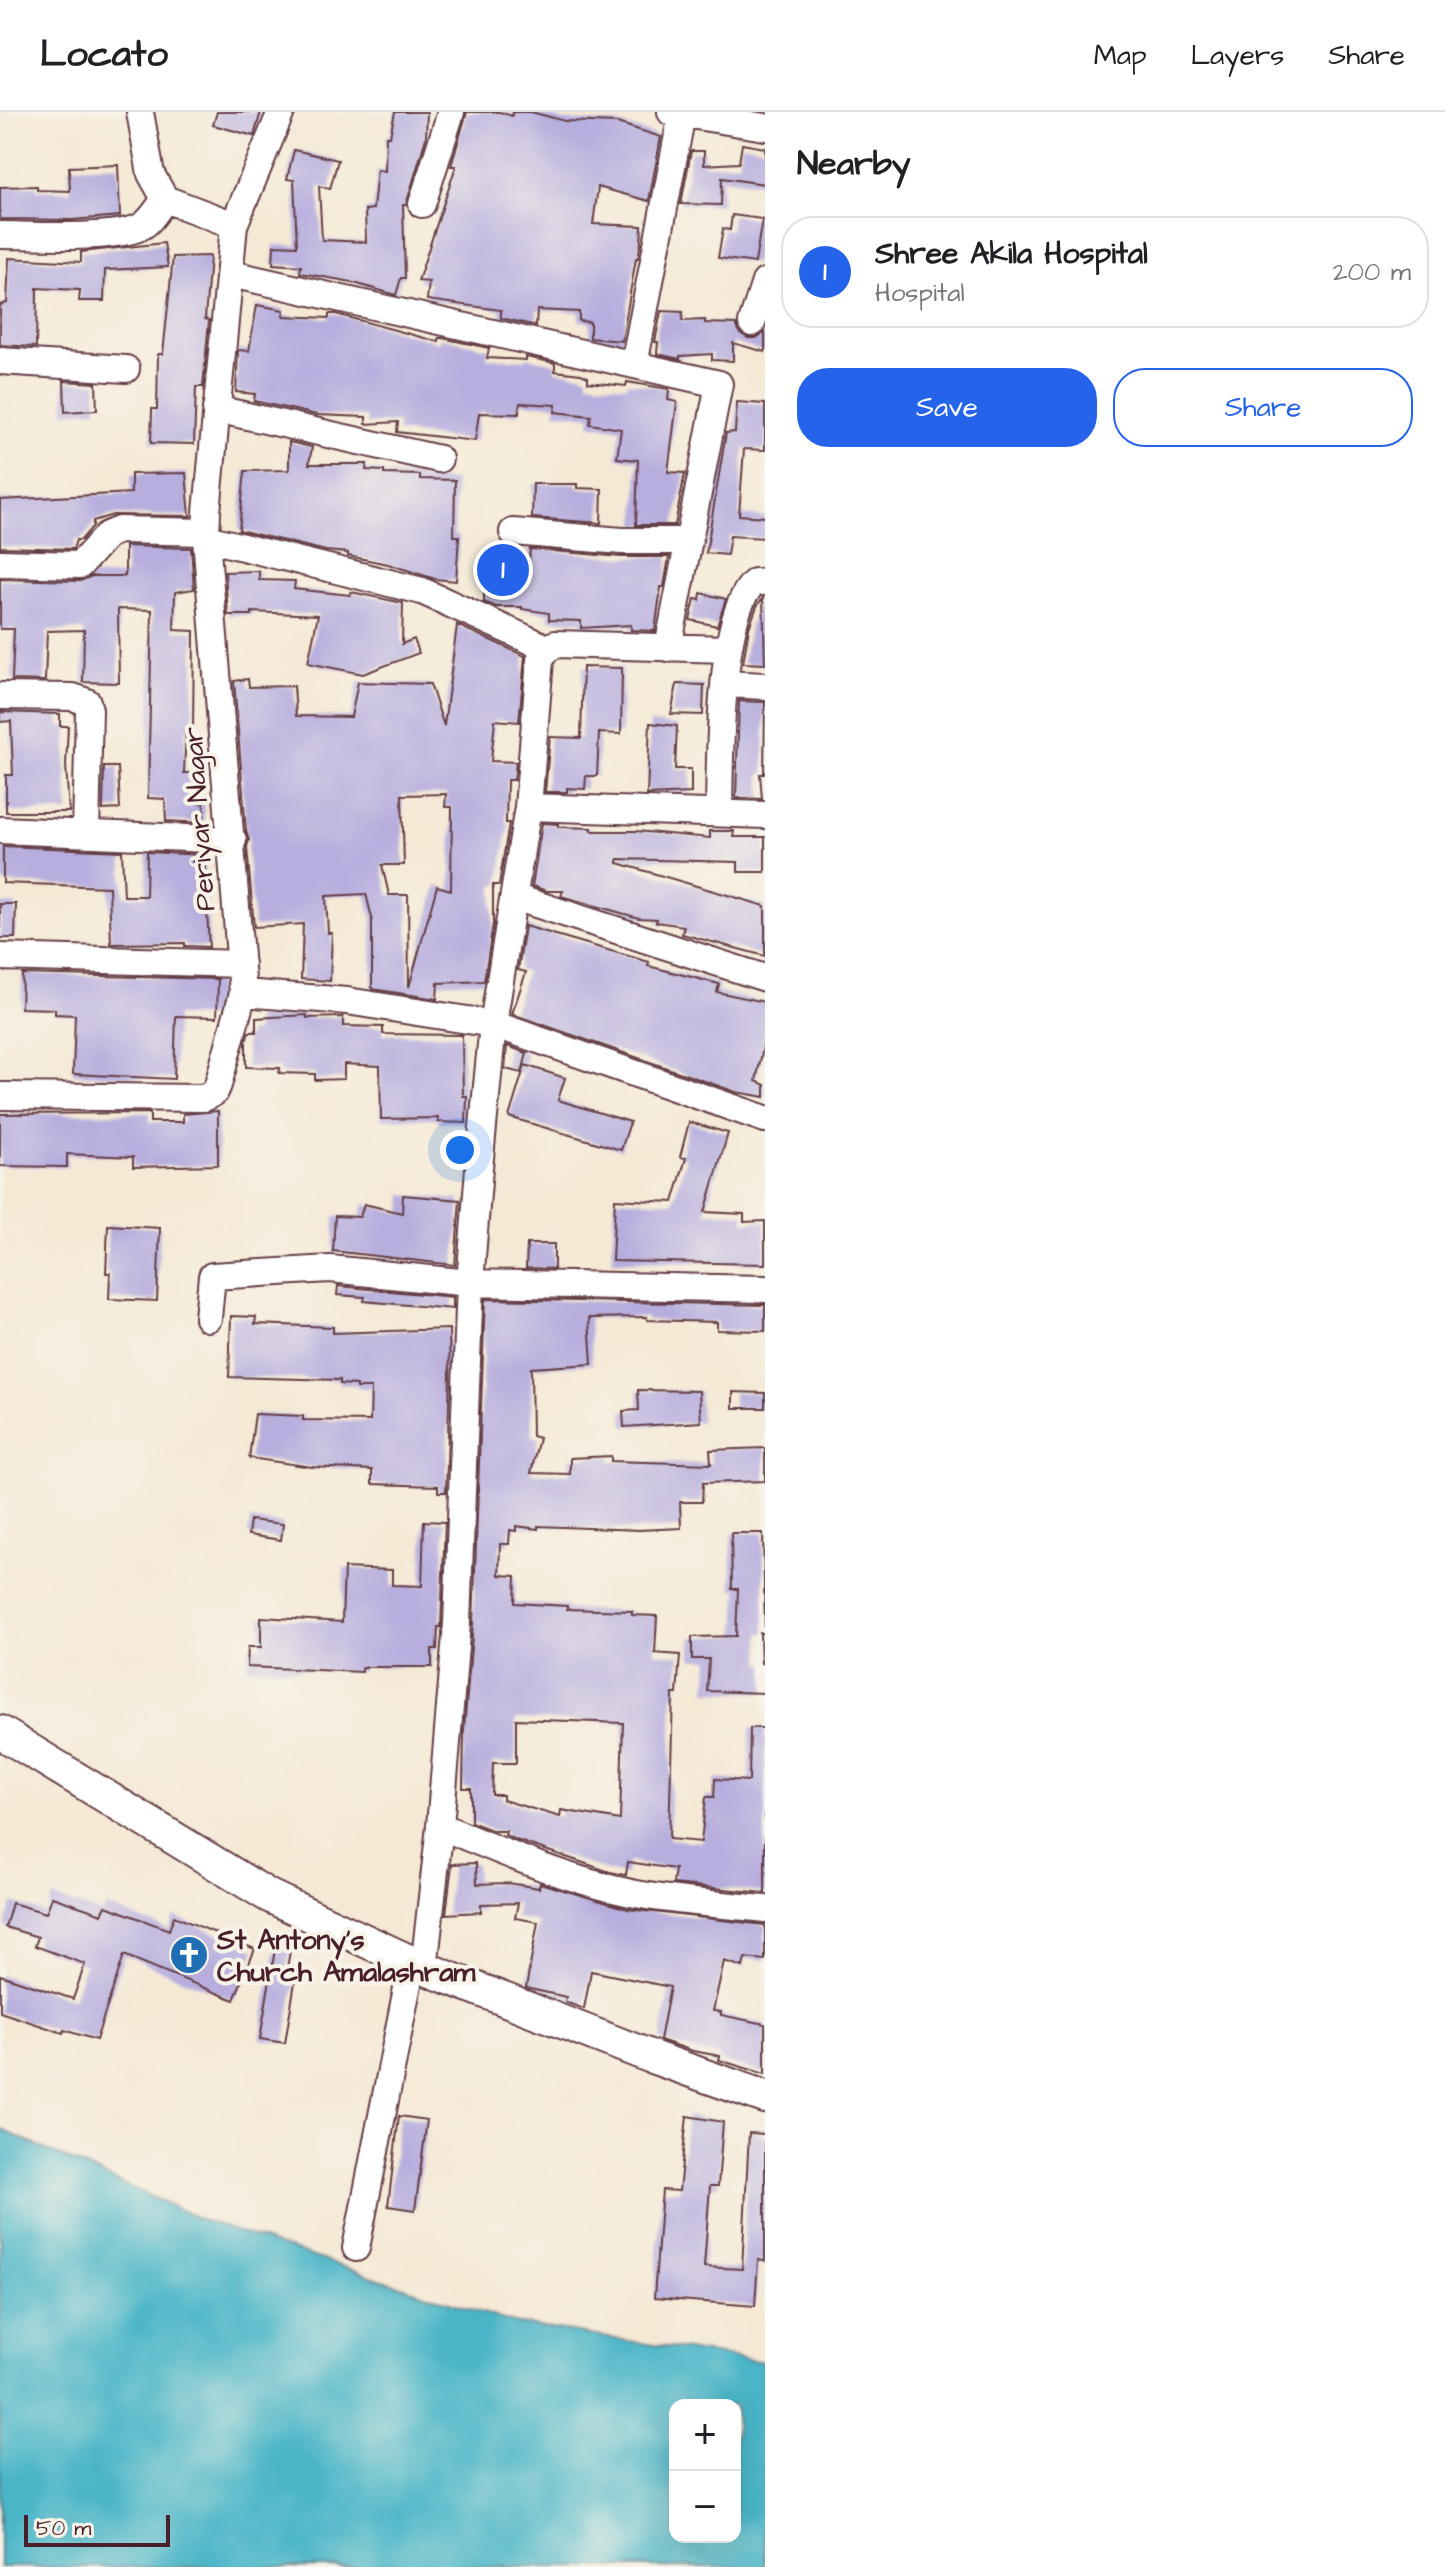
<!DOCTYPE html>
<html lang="en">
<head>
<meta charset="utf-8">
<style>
  :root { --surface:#fff; --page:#f2f2f2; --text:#202124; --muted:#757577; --line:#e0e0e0; --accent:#2563eb }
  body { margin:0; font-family:"Architects Daughter",sans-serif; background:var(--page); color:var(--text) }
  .controls { position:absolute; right:24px; bottom:24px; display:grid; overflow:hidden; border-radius:16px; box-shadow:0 8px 32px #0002 }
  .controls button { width:72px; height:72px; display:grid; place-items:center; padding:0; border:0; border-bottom:2px solid var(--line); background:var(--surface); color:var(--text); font:40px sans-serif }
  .scale { position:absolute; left:24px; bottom:20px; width:146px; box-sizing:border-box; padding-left:8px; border:4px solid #4a1f2b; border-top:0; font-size:22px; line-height:28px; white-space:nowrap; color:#4a1f2b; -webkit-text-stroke:6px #f7f3e8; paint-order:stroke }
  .you { position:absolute; left:460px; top:1038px; width:28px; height:28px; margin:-20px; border:6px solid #fff; border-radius:50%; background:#1a73e8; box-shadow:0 0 0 12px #1a73e833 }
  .badge { display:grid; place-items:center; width:52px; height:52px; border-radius:50%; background:var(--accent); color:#fff; font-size:26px; font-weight:700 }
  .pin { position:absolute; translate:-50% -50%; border:4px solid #fff; box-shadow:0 2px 8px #0006 }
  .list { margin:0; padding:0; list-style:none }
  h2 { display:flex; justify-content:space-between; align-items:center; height:104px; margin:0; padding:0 32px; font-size:34px }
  h2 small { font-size:26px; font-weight:400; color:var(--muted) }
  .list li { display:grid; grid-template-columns:52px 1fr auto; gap:24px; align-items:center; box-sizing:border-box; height:112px; margin:0 16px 16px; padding:0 16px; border:2px solid var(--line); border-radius:32px }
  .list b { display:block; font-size:30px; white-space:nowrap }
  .list p { margin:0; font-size:26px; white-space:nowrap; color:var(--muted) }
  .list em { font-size:26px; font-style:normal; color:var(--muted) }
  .actions { display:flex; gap:16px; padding:24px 32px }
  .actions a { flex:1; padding:18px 0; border:2px solid var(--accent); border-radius:32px; text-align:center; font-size:28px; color:var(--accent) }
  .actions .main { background:var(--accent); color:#fff }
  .map { position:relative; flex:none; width:765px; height:2455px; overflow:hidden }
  header { display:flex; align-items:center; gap:48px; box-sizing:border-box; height:112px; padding:0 40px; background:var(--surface); border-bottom:2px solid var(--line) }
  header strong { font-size:38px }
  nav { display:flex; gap:44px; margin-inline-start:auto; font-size:28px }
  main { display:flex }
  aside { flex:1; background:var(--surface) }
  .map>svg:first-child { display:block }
  .water { fill:#4ab5c7; stroke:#4a6a79; stroke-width:2; fill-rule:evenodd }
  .building { fill:#b7aede; fill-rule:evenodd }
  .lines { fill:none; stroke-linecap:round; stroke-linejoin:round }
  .minor-casing { stroke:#643d44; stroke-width:30 }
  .major-casing { stroke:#643d44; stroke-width:36 }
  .minor { stroke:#fff; stroke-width:26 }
  .major { stroke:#fff; stroke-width:32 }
  .labels { text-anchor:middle; stroke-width:8; stroke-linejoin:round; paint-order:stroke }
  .street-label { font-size:28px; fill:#4a1f2b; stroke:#f7f3e8 }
  .poi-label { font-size:28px; font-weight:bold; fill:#4a1f2b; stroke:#f7f3e8; text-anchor:start }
</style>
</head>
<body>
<header>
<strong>Locato</strong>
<nav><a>Map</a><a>Layers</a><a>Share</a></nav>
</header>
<main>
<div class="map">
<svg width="765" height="2455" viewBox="0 0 765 2455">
  <rect width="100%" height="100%" fill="#f7f3e8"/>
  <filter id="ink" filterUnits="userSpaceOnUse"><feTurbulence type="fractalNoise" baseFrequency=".0125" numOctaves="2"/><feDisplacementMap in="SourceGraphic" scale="16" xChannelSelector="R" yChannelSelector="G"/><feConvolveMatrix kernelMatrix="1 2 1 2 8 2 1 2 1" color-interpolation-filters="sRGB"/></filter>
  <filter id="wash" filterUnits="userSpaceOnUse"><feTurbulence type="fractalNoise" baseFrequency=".006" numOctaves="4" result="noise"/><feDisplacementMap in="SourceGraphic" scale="32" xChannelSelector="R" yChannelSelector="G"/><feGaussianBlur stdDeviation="1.8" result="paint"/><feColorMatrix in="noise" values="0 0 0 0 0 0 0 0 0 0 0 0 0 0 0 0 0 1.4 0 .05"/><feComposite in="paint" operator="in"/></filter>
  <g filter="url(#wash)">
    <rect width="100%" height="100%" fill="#f5e9d5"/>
    <!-- water -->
    <path class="water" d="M0,2017L205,2109L513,2211L765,2250V2455H0ZM675,2293H735V2425H675Z"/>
    <g id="blocks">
      <!-- building -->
      <path class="building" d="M217,0H261L254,24L213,13Z
        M395,0H427L426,26L406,93H403L405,166H401L396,183L347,169L300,161L301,154L273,152L274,133L297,134L294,68L287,67L294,38L338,48L330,77L319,74L322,128L366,130L365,98L373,97L377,58L385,59L386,24H390Z
        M467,0H500L512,4L513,0H531L565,9L617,11L661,25L649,89L598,75L593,112L642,114L641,130L638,146H636L622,229L590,226V210L579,209V200L537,198L536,214L501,206V198L427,188L429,170L418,169L456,54H451Z
        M742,32L765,36V72L722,66L721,93L681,92L691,39H704V53L739,51Z
        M118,53L120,104L72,108L0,107V75L37,74V78L70,79L69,55Z
        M732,103L762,107L755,151L718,146L723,117L730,118Z
        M164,131L168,155L105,158L104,189H79L80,178L37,176L36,235L0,233V193L7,191L9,146L81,150V140Z
        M210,144L205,207L209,208L203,275H196L194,332L151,331L152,297H157L158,242H163L173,145Z
        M257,193L284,198L283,204L329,206V202H336L439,230V226H442L489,236L487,246L526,248V245L555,251V259L581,262L588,265V270L626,274L627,270L669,277L668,288L677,290L668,360L685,361L675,413H636L638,348L617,346L621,317L590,312L591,304L555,300L556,293L520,291L519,302L479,301L475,329L397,320L398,310L366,312V305L317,303L254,289L255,282L236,280L238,238L249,239Z
        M661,199L683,200L682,209L705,208V211L736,212L740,221L748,226H756L765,220V240L733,231V249L712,248V242L680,244V247L657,242L658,230H655Z
        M64,269L96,271L97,298L65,300Z
        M737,290L765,292V338L744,337L739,403L765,405V426L730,424L727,443L706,441L726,321L735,320Z
        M289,330L312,335L309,352H367L366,358L384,359V362L420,363V367L455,368L454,424H459L456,469L435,467L388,452L348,444V441L326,439L239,418L245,359L289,358Z
        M186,361L190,404L113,403L93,409V414L81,428H76L73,437L0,435V388L131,381V362Z
        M533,372H577V376L602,377L601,411L532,406Z
        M125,434L191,436L194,477L175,480L174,518L194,519L193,617H186L184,661H196L195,691H204V711L166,709L165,687L148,686L152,498L118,497L119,571L83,570L84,518L47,519L45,569L12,568L14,517H0V467L80,469L92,464H125Z
        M530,437L621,445H669L664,475H661L655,519L631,518V513L581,516V509L549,508V501L522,497V495H496L484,490V449L529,448Z
        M259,459V468L295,469L294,477L350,483L351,480L403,491L402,532L414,527L419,541L363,562L308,551L318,503L252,500V503H228L225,460Z
        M701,481L726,487L717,514L690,508L695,487L700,488Z
        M763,486L765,552L743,551L749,516L757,494Z
        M457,513L525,544L519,610L495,608L491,649L516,650L514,668H507L506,711H509L499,773H493V812L484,869L438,871L437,887L372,877V806L366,782L326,784L328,821H332L330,869L301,867L303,812L254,815L247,735L249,728L246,719L234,569L248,567L249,575L294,574L296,604L351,605L358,570L430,572L444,614ZM446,682L445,695H452L451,778L437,774L409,875L408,783H389L382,753H404L402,683Z
        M583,555L622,556L621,622L599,621L597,664H586L585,677L567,676V680H545L550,625L581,626Z
        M677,572L704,573L703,603L671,602Z
        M739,589L765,590L764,662H760L762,687L736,686Z
        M0,600L60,602V614H68L66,653L69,700H6V663H13L11,609L0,610Z
        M650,611L677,614L675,657H691V681L647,683Z
        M104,655H118L120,697L103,698Z
        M542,711L558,712V715L592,716V719H636L710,726V719H734L733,725H765V760H738V750L618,747V751L765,794V844L682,822L684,814L656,810L657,807L639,806L561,784L563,779H547L532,774Z
        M3,734L122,739L124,784H146L147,740L204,743L209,835L185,834V831L111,832L109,775L3,771Z
        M0,792H16L15,826H0Z
        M525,814L649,850L648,854L719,872L717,880L765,890V926L756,969L765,973V985L736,980L512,902L526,860L518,858Z
        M22,862L218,867L217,905L176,904L174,967L73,962L75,903L55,902V897L21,896Z
        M307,903V906L343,905V914L383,915V922L462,923L463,984H467L466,1011L438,1010V1006L381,1007L380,954L344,952V967L315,968V962L279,961L280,956L246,955V929L249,920H256V906Z
        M507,934L527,941L522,961L505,957Z
        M525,953L565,966L558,988L630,1010L621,1038L509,1005Z
        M218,999V1053L133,1055V1045L67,1042V1055L0,1054V1002L150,1001V1010H183V1002Z
        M689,1010L728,1021L705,1100L744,1102V1110L765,1109V1152L612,1149L615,1087L673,1090L686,1046L680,1045Z
        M403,1083L460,1088L455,1153L333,1139L335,1104L360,1105L364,1092L402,1101Z
        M108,1113L160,1116L157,1189L109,1187L110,1161H106Z
        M527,1132H554V1157L526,1156Z
        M338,1174L453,1185V1197L364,1189L365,1185L337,1183Z
        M485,1187L765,1193V1219L717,1218V1210L647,1208V1205L589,1206L592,1252L531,1256L532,1324L539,1326L531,1361L570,1362V1346L611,1344V1349L711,1352L710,1338L765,1336V1369L703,1371L702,1390H680L681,1416L639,1418L538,1414V1417L516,1414V1419L510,1418L509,1432H500L499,1463L516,1464L515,1491L567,1494V1497L632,1499V1503L657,1504L655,1541L680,1543L677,1582H673L669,1727L701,1730L706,1685H714L715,1667L749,1669L750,1616H765V1781L673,1772L675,1757L628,1750L626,1763L610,1760L516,1728L505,1723L506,1719H494L471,1710V1676H463L464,1617L473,1512ZM516,1607L623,1611L620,1708L561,1698L560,1705L503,1688V1683H492L493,1651H516Z
        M231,1204L256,1205L255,1212L333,1215V1221L449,1217L450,1263L446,1380H438V1374L372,1372V1358L312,1355L249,1346L255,1302L303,1304V1308L370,1309L371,1276H357V1273L340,1272V1268L229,1265Z
        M638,1278L699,1279L701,1310L624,1315L623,1299L639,1298Z
        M733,1280L765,1281V1296H733Z
        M250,1408L283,1412L281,1428L248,1423Z
        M424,1409L445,1410L441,1515H438L437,1537H432V1555H362V1560L247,1555L248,1535H261V1505L342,1510L344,1456L392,1458V1473L422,1474Z
        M731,1421H763L765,1521H760L761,1551L765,1552V1581L707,1579L709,1547H692V1525L736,1524L738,1477H732Z
        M476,1751L477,1772L508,1771L539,1776L540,1771L628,1797L765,1813V1848L745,1846L743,1855L724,1849L713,1899L721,1900V1903L765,1912V1962L719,1948L720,1944L693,1939L660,1928L670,1875L591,1859L584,1897L565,1890L566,1885L526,1876L538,1810L515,1806L518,1791L481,1792V1800L446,1802L452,1752Z
        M52,1785L102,1802L106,1794L169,1818L174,1804L255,1837L234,1888L124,1843L96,1928L64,1918L63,1921L0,1900V1863L73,1887L85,1852L35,1834L38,1825L5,1815L12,1791L46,1801Z
        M276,1831L291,1833L286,1862L296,1864L285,1931L260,1927Z
        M399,2004L427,2008L415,2098L388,2094Z
        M687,2004L723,2010L718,2074H710L704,2155L742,2157L749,2021L765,2022V2149L758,2148L755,2194L654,2186L662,2078L679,2079Z"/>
    </g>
  </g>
  <g filter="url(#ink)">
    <use href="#blocks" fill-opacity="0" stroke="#643d44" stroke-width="2"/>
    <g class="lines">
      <defs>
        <path id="minor" d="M140,0L151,62L165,87L234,113
          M281,0L234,113L207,400L206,426L243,881L347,889L493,912L765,1007
          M671,0L765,15
          M422,92L451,0
          M0,123C32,123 113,128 140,115C151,110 158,96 165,87
          M231,162L719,272L668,536
          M752,211L765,170
          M0,249L126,257
          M634,253L682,2
          M216,297L439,347
          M513,420L622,429H687
          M206,426L422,479L547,536
          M0,451L80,453L107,423L119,418L207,420
          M725,572L765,574
          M0,584L73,585L87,590L89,598L86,720
          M528,695L765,703
          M719,701C720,654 718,499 755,470H765
          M0,718L233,728
          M514,785L765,866
          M0,845L241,852
          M0,984L204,986L215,980L218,973L243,881
          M208,1206L212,1164L330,1157L470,1171L765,1177
          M440,1714C503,1740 564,1767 631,1781C675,1790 720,1792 765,1797
          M424,1856L440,1714L457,1511L470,1171L479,1056L493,912L528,695L540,548L545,539L555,532L726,537
          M356,2136L412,1851"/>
        <path id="major" d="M0,1620L269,1784L424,1856L652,1945L765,1985"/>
      </defs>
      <!-- minor casing -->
      <use href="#minor" class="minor-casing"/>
      <!-- major casing -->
      <use href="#major" class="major-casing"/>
      <!-- minor -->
      <use href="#minor" class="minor"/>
      <!-- major -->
      <use href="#major" class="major"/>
    </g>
  </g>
  <!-- icons -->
  <defs>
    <symbol id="church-disc" viewBox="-11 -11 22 22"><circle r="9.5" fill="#1f6fb2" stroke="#f7f3e8"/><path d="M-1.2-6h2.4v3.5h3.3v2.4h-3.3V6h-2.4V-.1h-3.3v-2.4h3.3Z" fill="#fff"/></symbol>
  </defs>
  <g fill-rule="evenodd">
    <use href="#church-disc" x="167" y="1821" width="44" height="44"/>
  </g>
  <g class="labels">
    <!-- street labels -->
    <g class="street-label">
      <text transform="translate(198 707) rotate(-94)" y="10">Periyar Nagar</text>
    </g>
    <!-- poi labels -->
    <g class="poi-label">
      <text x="217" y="1837">St Antony's<tspan x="217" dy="32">Church Amalashram</tspan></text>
    </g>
  </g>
</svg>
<div class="controls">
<button>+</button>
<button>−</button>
</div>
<div class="scale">50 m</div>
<div class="you"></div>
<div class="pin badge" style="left:503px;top:458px">1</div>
</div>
<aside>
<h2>Nearby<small></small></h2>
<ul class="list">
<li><span class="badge">1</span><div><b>Shree Akila Hospital</b><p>Hospital</p></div><em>200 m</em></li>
</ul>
<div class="actions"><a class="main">Save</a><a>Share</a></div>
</aside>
</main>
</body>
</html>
